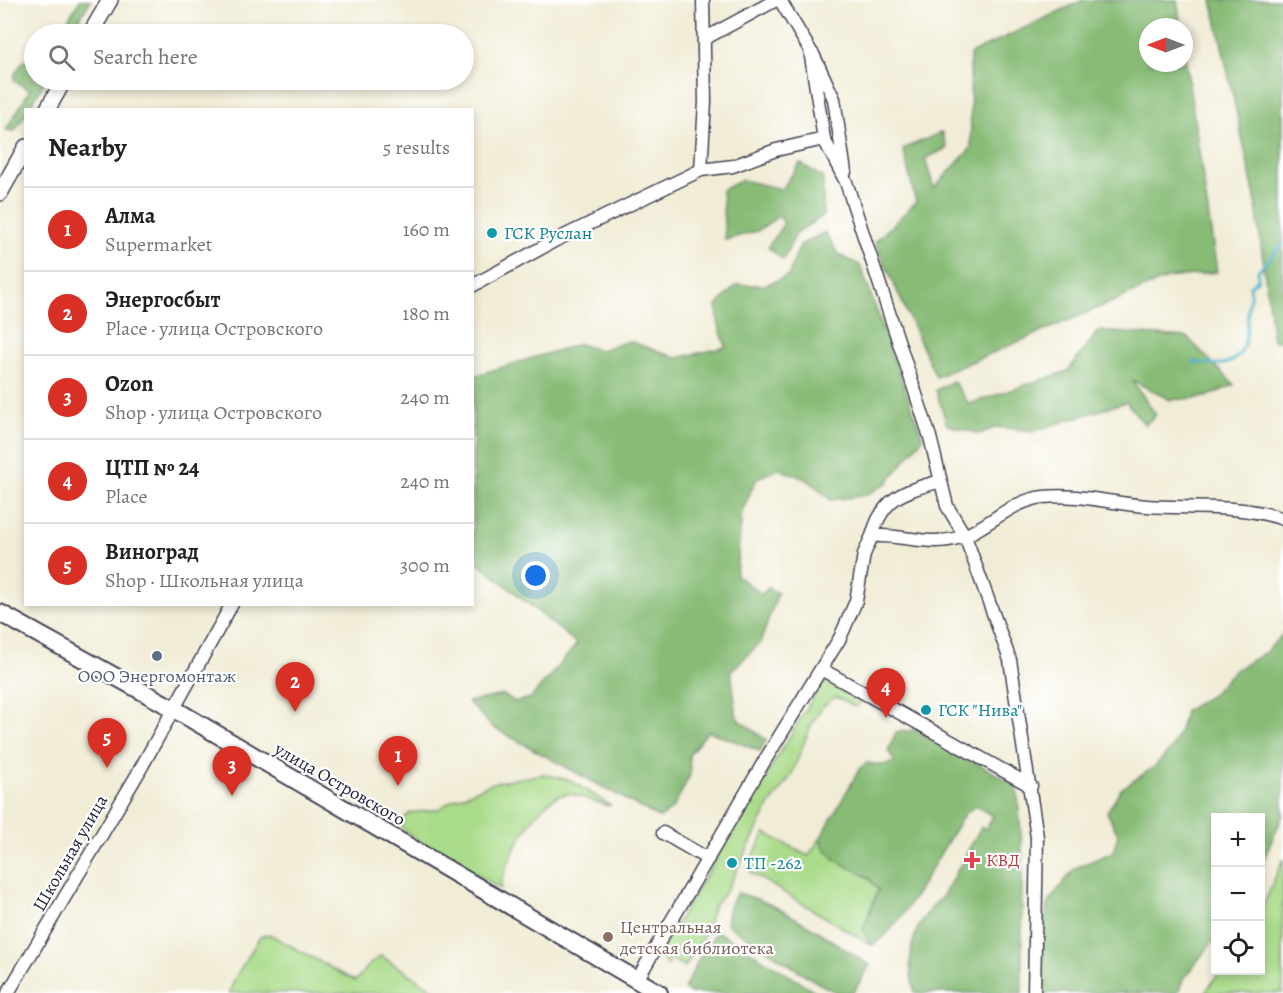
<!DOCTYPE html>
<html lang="en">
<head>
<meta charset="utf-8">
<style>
  :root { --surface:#fff; --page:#f6f6f6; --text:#202124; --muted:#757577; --line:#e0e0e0; --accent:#d93025 }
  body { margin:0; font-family:Alegreya,serif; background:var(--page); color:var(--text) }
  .controls { position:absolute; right:18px; bottom:18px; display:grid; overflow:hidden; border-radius:0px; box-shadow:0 3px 9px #0003 }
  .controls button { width:54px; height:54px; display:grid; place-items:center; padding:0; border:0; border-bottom:2px solid var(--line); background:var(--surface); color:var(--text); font:30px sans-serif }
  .compass { position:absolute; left:1139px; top:18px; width:54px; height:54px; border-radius:50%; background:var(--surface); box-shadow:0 3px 9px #0003; rotate:270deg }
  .you { position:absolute; left:536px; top:576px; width:21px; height:21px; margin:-15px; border:4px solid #fff; border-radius:50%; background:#1a73e8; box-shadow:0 0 0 9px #1a73e833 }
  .badge { display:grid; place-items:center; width:39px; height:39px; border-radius:50%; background:var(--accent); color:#fff; font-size:20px; font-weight:700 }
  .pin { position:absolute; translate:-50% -50px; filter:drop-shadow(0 2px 3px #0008) }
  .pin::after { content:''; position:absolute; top:32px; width:21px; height:18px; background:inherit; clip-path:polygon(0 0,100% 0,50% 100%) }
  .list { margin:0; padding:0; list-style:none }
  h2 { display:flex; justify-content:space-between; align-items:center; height:78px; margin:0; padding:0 24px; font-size:26px }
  h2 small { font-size:20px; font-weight:400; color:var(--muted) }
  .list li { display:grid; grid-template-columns:39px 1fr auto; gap:18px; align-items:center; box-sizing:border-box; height:84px; padding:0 24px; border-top:2px solid var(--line) }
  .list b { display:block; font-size:22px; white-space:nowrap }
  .list p { margin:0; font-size:20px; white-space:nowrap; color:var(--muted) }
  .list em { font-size:20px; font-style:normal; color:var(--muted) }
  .icon { flex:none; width:33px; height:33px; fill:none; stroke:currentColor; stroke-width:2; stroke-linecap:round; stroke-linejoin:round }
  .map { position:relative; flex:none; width:1283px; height:993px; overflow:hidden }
  .search { position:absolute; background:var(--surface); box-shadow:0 3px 9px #0003; left:24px; top:24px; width:450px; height:66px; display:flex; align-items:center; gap:15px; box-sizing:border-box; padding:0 21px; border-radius:33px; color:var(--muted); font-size:22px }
  .panel { position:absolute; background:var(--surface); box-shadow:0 3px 9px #0003; left:24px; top:108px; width:450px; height:498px; border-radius:0px }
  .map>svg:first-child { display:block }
  .green { fill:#aadb8a; stroke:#667e62; stroke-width:1.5 }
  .forest { fill:#87bb76; stroke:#546e58; stroke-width:1.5 }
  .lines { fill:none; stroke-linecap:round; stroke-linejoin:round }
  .stream { stroke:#49b1c8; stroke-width:3 }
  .minor-casing { stroke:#414052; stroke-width:15 }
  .tertiary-casing { stroke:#414052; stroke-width:18 }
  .secondary-casing { stroke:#414052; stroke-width:20 }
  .minor { stroke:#fff; stroke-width:12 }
  .tertiary { stroke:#fff; stroke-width:15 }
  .secondary { stroke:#fff; stroke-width:16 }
  .culture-dot { fill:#0f9aa8; stroke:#fff; stroke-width:2 }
  .service-dot { fill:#5c6f8a; stroke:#fff; stroke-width:2 }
  .health-dot { fill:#e0444e; stroke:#fff; stroke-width:2 }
  .education-dot { fill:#8d6e63; stroke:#fff; stroke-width:2 }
  .labels { text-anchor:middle; stroke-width:4.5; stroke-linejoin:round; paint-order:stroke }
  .culture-label { font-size:18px; fill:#0d838f; stroke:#fff; text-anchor:start }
  .service-label { font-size:18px; fill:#4e5e75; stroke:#fff }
  .street-label { font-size:18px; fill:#22223b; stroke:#fff }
  .health-label { font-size:18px; fill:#be3a42; stroke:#fff; text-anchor:start }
  .education-label { font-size:18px; fill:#785e54; stroke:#fff; text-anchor:start }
</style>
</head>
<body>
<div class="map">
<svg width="1283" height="993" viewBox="0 0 1283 993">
  <rect width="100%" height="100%" fill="#fff"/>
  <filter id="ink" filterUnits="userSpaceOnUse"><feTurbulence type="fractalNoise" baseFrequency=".0167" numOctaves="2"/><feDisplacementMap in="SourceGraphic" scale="12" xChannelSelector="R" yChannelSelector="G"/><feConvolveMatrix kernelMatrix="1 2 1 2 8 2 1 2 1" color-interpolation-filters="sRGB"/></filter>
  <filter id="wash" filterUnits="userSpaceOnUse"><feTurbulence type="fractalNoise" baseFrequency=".008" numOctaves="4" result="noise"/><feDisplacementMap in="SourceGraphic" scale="24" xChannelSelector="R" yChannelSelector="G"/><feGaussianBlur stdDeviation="1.35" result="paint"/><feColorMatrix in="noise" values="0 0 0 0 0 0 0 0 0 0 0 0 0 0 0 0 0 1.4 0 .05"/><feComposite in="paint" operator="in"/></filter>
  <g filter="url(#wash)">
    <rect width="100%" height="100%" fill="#f1ecd5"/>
    <!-- green -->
    <path class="green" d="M829,682L849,692L861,703L856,707L836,697L823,706L811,725L791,776L769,806L727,890L713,907L706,932L685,967L671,959L667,966L658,954L816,693L824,683Z
      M543,774L570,780L611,806C596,805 582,794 567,794C540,793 501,866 501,889L408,834L402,827V820L410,813L439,809L451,801L493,783Z
      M765,833L808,856L820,839C833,869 864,865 878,890L863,930L871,945L750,872V862Z
      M1283,859V993H1205L1220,971L1260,970L1261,911Z
      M269,934L355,981L372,962L381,956L439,993H229L236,976L260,937Z"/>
    <!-- forest -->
    <path class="forest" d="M80,0H91L70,34H59Z
      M1083,0H1177L1181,27H1148V63H1184V50L1217,272L1168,278L936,377L875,242L916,202L903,149L942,132L947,148L925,159L934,188L971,148L970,54Z
      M1212,0H1283V342L1273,340L1255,197Z
      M24,61H34V80H46L15,131L6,130L30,90L14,81L15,73Z
      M800,163L823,178V216L797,232L783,260L768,247L784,223L779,216L757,231L725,240L722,190L742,180L782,189Z
      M825,232L839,255L860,265L923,438L887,483L867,495L831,500L808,480L779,469L757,478L742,511L736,575L762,594L768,588L778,593L760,643L731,671L737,718L766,740L760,751L708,731L689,755L690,775L673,808L660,818L492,727L468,702L503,695L516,702L531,698L577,644L473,558V376L579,344L600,350L629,341L677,358L726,347L718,322L717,306L736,285H765L788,276L800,245Z
      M1098,331L1187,337L1234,385L1206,397L1170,400L1132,380L1156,415L1145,425L1126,402L1034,431L996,427L980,434L947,425L936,390L953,381L969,404L1068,371Z
      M1283,634V815L1261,865L1260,818H1216L1215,939L1183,979L1178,993H1039V939L1049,901L1075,868L1113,852L1118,835L1107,812L1121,789L1154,767L1171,749L1180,730L1185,711L1210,696L1235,670L1266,652Z
      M915,730L1017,785L1022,846V993H915C904,955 912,923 943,896L981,827L986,829L993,816L976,806L966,812C947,838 897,939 871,945L863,930L878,890C863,863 836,874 820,839L860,768L867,763L882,765L895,762L888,751L896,732Z
      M737,893C776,900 834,943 870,965L853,993H838L818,983L728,925C724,914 732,902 737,893Z
      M716,932L723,935L818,993H690L684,989L700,957Z"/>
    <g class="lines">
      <!-- stream -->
      <path class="stream" d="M1194,362C1204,363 1218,366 1227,363C1249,356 1247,327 1248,309C1249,300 1252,295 1250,286L1258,279V271L1283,244"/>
    </g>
  </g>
  <g filter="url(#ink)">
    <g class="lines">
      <defs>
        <path id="minor" d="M780,0L810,50L824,139L846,182L930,437L947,506L965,536L1010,660L1037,837L1034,993
          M704,39L776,0
          M813,54L834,99L845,172
          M701,170L733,166L776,150L824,139
          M472,286L556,240L701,170L705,102L703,0
          M872,536C883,496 905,491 941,481
          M821,669L1031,786
          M663,833L708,859
          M637,980L765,760L840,638L856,601L864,554L872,536C903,534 935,549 966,535C993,523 1012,501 1043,497C1078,493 1113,504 1147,506C1192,509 1240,504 1283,519
          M8,993L137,775L232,604"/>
        <path id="tertiary" d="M90,34L110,0
          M47,110L64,80
          M0,193L26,147"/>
        <path id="secondary" d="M0,613L174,709L659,993"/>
      </defs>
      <!-- minor casing -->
      <use href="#minor" class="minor-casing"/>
      <!-- tertiary casing -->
      <use href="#tertiary" class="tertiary-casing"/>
      <!-- secondary casing -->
      <use href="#secondary" class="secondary-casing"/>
      <!-- minor -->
      <use href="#minor" class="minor"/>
      <!-- tertiary -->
      <use href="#tertiary" class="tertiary"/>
      <!-- secondary -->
      <use href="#secondary" class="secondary"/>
    </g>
  </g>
  <!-- markers -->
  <g class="culture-dot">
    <circle cx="492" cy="233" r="6"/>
    <circle cx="926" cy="710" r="6"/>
    <circle cx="732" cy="863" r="6"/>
  </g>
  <circle class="service-dot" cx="157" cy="656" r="6"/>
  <path class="health-dot" d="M969 851h6v6h6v6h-6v6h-6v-6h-6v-6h6z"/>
  <circle class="education-dot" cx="608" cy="937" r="6"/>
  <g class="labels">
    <!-- culture labels -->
    <g class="culture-label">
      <text x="504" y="239">ГСК Руслан</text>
      <text x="938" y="716">ГСК "Нива"</text>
      <text x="744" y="869">ТП -262</text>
    </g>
    <!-- service labels -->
    <g class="service-label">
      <text x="157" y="682">ООО Энергомонтаж</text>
    </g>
    <!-- street labels -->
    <g class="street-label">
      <text transform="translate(340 784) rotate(30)" y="6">улица Островского</text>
      <text transform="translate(70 853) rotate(-60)" y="6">Школьная улица</text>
    </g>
    <!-- health labels -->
    <g class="health-label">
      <text x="986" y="866">КВД</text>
    </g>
    <!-- education labels -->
    <g class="education-label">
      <text x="620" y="933">Центральная<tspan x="620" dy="21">детская библиотека</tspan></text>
    </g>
  </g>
</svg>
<div class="controls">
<button>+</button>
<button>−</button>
<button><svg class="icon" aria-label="locate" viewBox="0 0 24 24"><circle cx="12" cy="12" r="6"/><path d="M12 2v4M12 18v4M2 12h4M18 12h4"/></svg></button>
</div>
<svg class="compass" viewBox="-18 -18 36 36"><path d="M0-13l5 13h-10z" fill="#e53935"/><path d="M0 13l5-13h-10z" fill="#757577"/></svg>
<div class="you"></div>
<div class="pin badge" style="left:398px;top:786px">1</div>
<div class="pin badge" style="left:295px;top:712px">2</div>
<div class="pin badge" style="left:232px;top:796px">3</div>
<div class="pin badge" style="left:886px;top:718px">4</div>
<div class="pin badge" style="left:107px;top:768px">5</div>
<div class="search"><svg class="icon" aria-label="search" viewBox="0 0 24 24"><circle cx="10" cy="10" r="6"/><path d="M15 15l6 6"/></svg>Search here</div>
<section class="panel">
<h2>Nearby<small>5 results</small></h2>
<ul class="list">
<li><span class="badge">1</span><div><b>Алма</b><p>Supermarket</p></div><em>160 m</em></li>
<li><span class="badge">2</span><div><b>Энергосбыт</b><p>Place · улица Островского</p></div><em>180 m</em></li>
<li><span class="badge">3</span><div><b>Ozon</b><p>Shop · улица Островского</p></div><em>240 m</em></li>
<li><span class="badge">4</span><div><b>ЦТП № 24</b><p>Place</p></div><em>240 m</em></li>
<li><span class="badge">5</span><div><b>Виноград</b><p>Shop · Школьная улица</p></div><em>300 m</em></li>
</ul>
</section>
</div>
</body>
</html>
